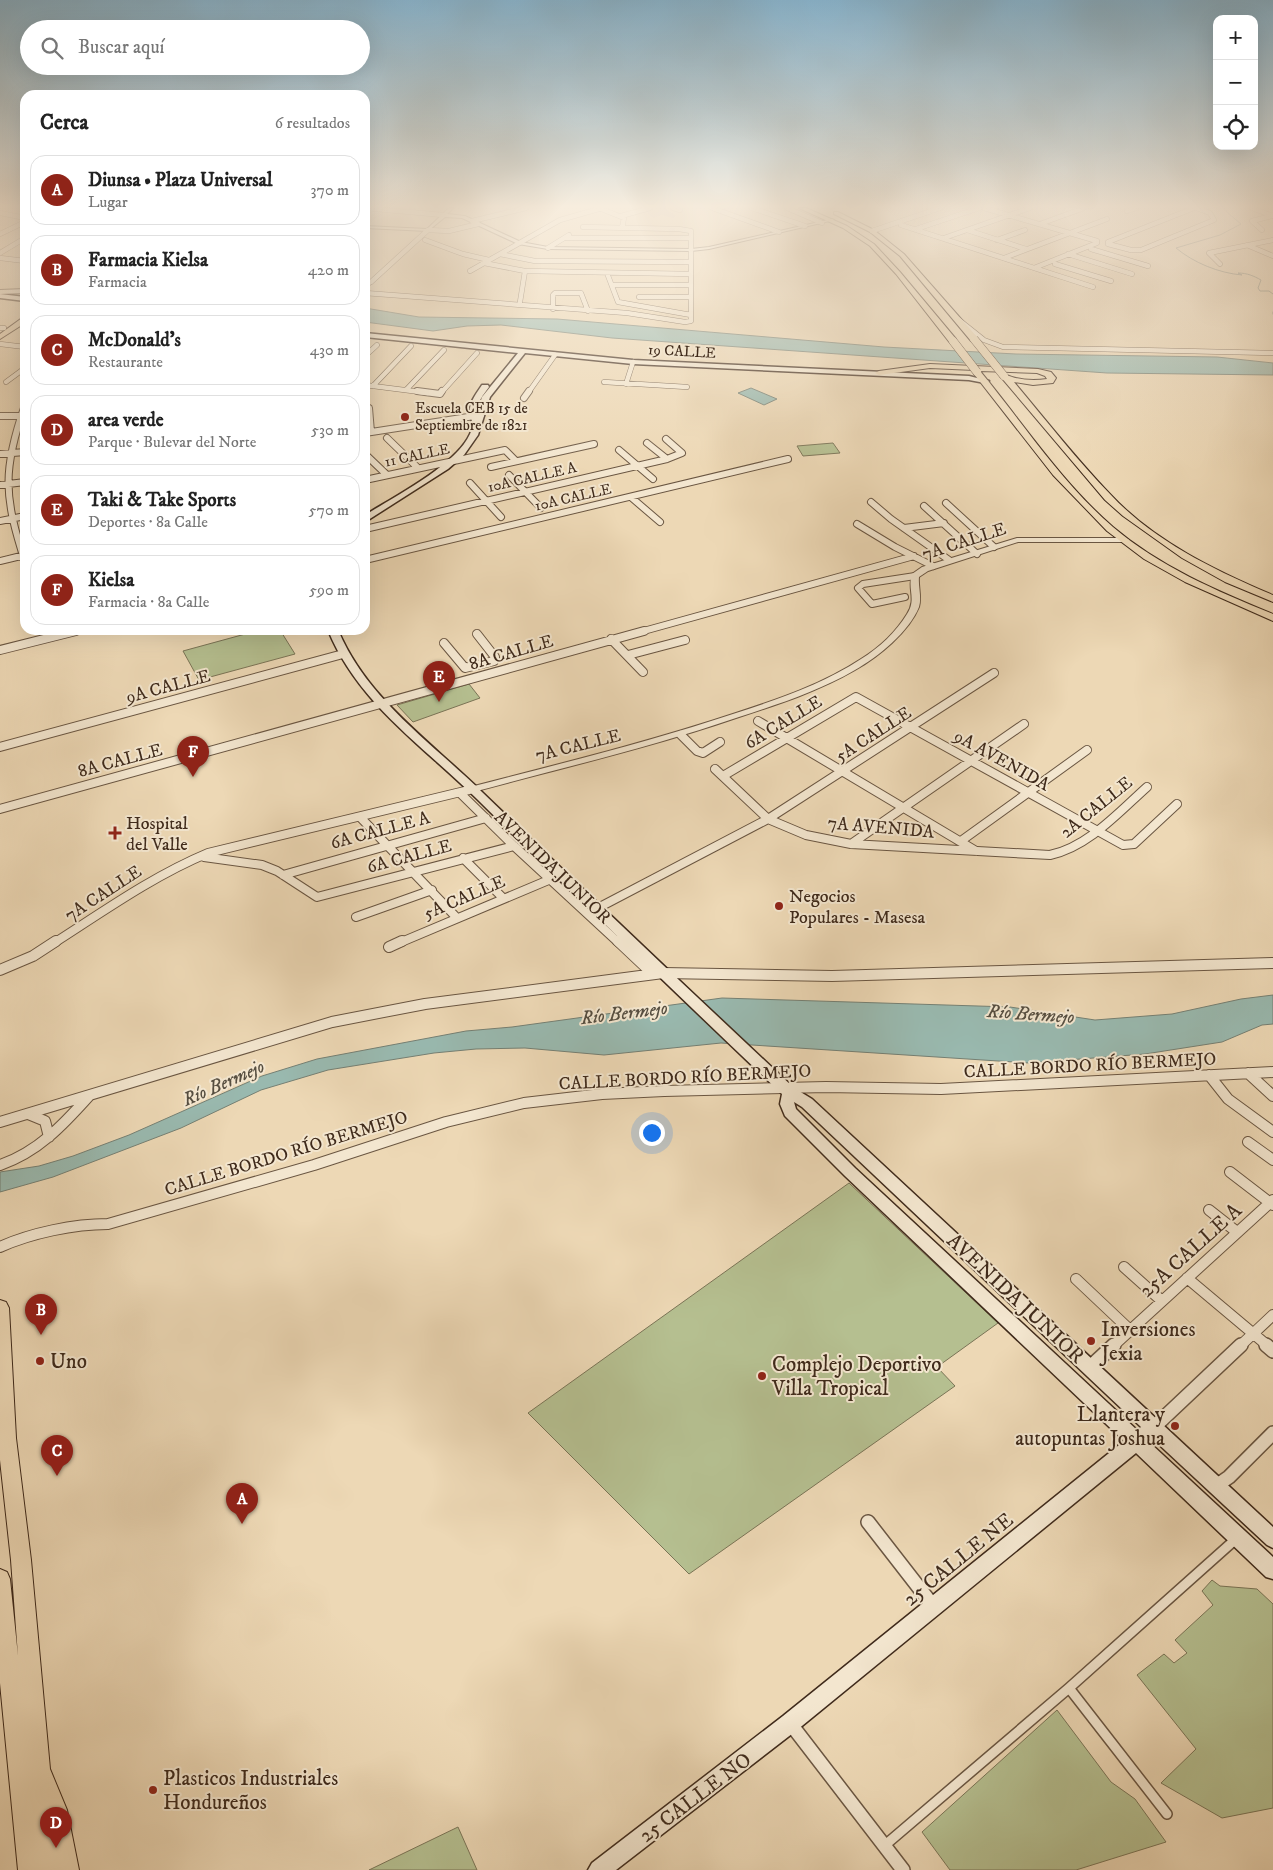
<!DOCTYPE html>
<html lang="es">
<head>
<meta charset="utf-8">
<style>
  :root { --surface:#fff; --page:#f6f6f6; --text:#222; --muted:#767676; --line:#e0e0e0; --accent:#8f2418 }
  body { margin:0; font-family:"IM FELL DW Pica",serif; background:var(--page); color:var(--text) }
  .controls { position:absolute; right:15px; top:15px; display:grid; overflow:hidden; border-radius:10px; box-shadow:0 5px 20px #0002 }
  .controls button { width:45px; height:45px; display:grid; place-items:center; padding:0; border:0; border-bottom:1px solid var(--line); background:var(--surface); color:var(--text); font:25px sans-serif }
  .you { position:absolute; left:651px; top:1132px; width:18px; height:18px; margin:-12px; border:4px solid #fff; border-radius:50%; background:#1a73e8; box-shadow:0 0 0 8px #1a73e833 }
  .badge { display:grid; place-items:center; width:32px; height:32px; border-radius:50%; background:var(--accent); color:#fff; font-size:16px; font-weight:700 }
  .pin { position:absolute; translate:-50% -41px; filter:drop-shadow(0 1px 2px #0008) }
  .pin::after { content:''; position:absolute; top:26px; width:18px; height:15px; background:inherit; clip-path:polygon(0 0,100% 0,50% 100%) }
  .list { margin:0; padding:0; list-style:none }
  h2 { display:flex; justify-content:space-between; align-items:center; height:65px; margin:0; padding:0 20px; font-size:21px }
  h2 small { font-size:16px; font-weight:400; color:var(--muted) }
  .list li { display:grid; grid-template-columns:32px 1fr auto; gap:15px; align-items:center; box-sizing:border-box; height:70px; margin:0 10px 10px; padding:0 10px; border:1px solid var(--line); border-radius:15px }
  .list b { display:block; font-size:19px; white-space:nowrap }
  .list p { margin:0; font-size:16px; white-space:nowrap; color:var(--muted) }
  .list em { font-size:16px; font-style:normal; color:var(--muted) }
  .icon { flex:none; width:28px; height:28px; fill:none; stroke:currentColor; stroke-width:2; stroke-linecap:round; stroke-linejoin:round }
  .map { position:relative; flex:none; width:1273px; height:1870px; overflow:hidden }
  .search { position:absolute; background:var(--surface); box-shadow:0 5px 20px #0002; left:20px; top:20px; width:350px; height:55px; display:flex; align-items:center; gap:12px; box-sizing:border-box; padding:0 18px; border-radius:28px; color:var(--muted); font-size:19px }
  .panel { position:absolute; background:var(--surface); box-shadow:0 5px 20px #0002; left:20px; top:90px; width:350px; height:545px; border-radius:15px }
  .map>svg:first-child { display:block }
  .green { fill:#b5bf90; stroke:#7a7456 }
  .water { fill:#99b9af; stroke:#758074 }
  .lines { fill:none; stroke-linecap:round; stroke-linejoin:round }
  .stream { stroke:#758074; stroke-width:1 }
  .pedestrian-casing { stroke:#6a5642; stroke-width:12 }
  .minor-far4-casing { stroke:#6a5642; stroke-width:5.5 }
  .minor-far3-casing { stroke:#6a5642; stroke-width:8 }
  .minor-far2-casing { stroke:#6a5642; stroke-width:10 }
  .minor-far1-casing { stroke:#6a5642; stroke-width:12 }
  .minor-casing { stroke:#6a5642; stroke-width:16 }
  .tertiary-casing { stroke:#6a5642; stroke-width:2 }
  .secondary-casing { stroke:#3f2a1b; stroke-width:3 }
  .primary-casing { stroke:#3f2a1b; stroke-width:2 }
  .trunk-casing { stroke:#3f2a1b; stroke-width:2 }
  .pedestrian { stroke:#f3e6cf; stroke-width:9 }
  .minor-far4 { stroke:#f3e6cf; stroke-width:4.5 }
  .minor-far3 { stroke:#f3e6cf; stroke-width:6 }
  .minor-far2 { stroke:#f3e6cf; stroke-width:8 }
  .minor-far1 { stroke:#f3e6cf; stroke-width:10 }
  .minor { stroke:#f3e6cf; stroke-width:13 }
  .tertiary { fill:#f3e6cf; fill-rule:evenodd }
  .secondary { fill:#f3e6cf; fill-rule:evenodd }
  .primary { fill:#edd8b5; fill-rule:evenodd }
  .trunk { fill:#edd8b5; fill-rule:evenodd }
  .primary-bridge-casing { stroke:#3f2a1b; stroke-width:9; stroke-linecap:butt }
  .primary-bridge { stroke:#edd8b5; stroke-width:8 }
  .poi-dot { fill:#8f2418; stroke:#f3e6cf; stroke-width:2 }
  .labels { text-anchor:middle; stroke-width:4; stroke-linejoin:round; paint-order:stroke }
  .far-street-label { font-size:15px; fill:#3f2a1b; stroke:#f3e6cf }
  .far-poi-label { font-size:15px; fill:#3f2a1b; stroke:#f3e6cf; text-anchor:start }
  .street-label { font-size:18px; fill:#3f2a1b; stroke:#f3e6cf }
  .poi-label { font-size:18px; fill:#3f2a1b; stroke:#f3e6cf; text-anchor:start }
  .water-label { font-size:19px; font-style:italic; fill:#564e40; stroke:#f3e6cf }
  .near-street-label { font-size:21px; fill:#3f2a1b; stroke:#f3e6cf }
  .near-poi-label { font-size:21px; fill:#3f2a1b; stroke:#f3e6cf; text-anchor:start }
</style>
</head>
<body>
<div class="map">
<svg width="1273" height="1870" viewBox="0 0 1273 1870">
  <rect width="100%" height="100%" fill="#edd8b5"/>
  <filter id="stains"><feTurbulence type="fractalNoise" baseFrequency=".004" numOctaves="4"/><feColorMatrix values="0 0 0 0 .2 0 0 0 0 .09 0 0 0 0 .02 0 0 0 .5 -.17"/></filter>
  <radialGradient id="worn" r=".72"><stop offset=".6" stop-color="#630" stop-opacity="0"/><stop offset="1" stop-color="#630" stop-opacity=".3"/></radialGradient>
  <!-- green -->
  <path class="green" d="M833,443L840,453L803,456L797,446Z
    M260,630H280L295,654L199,680L183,651Z
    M469,684L480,698L413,722L397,705Z
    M849,1183L998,1323L937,1367L955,1386L689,1574L528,1413Z
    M1212,1580L1220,1586L1257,1589L1273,1604V1808L1222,1818L1161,1783L1196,1749L1137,1675L1164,1654L1174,1663L1187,1653L1175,1640L1213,1605L1202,1591Z
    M1057,1710L1111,1782L1135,1799L1166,1842L1076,1870H950L922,1832Z
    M458,1827L477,1870H369Z"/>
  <!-- water -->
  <path class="water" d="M365,308L419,317L557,319L884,347L1016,354L1217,357L1273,363V375L1107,373L612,338L501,325L467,326L433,331L365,322Z
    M751,388L777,399L764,405L738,393Z
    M1273,995V1024L1262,1025L1222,1042L1145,1054L1029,1063L721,1043L604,1055L525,1048L476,1049L434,1053L328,1070L261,1090L181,1128L53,1177L0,1192V1172L39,1166L73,1156L129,1135L262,1076L317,1059L466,1031L512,1027L722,998L1010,1007L1095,1020L1172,1014L1241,999Z"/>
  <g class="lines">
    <!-- stream -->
    <path class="stream" d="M1222,208L1241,224L1220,235L1176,248C1194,263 1219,273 1242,275L1238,273C1247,273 1254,276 1261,280L1258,288L1260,291H1269L1273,294
      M1273,312V314"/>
    <defs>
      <path id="pedestrian" d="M1069,1688L1167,1814
        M884,1846L1069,1688L1237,1538"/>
      <path id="minor-far4" d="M365,208L443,215
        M599,208L624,218L622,228
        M673,208L680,210
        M712,208L779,232
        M752,208L805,226
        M787,208L822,223
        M984,208L1097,241
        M1252,208L1273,216
        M1127,211L1136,208
        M0,213L25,218
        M621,216L650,208
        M472,221L526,208
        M1040,224L1084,208
        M901,225L1093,287
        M916,229L979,208
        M967,230L1026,249
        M1262,230L1252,221L1272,216
        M872,231L940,208
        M0,234L25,222
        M565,238H691
        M944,238L1030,208
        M425,240L463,254L489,260
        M997,240L1025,230
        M1108,242L1194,208
        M1108,244L1131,250H1141L1214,220L1210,213L1196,208
        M1247,245L1273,256
        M548,248L569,235
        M1091,249L1148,266
        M0,253L25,238
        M500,254L535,261L691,262
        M1068,254L1132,274
        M0,258L25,261
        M1004,258L1107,219
        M484,263L525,271L691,274
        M1055,264L1111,281
        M1220,264L1209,253L1273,240
        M1034,268L1097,243
        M470,271L560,220L602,208
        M607,273L618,302L691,315
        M365,285L371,282L428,230L449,231L478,224
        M612,285H691
        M365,293L627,313L685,322L691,321V231L679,229L583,227
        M639,297H691
        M520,302L525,271
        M553,309V295L555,293H581L588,311
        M959,320L984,340L1003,347L1273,353
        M0,328H4
        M0,344L25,347
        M365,356L377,345
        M6,382L25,368
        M604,382L687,387
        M626,384L633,362
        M365,385L428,393
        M373,386L411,346
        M406,390L444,350
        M441,393L477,353
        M528,393L555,355"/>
      <path id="minor-far3" d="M417,391L440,394L442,391
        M524,398L529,391
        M25,405C2,470 4,497 25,562
        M365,407L369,408L371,432
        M0,416H22
        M365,433L481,415
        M387,438L418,468
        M647,443L667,459
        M619,450L653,479
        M0,454L25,452
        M365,454L387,475
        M491,467L594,444
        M509,475L541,508
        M365,480L505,450L516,461
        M470,483L501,517
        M0,485L25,482
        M632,498L660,522
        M871,502L891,519L949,560
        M946,503L994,547
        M924,506L977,554
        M0,521L25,516
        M857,524L895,547L933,566
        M904,528L944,523
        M365,529L667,459L682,453L666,439
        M365,560L788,459
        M0,561L25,555
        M905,597L872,604L858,588L863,584L915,576
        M71,632L78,630
        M640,632L914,556"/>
      <path id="minor-far2" d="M611,639L643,672
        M444,643L465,668L494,661L495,657L477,634
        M0,650L76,631
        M628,655L685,640
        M758,721L976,851
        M681,735L697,751L703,753L720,742
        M0,747L343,654
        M715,769L768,819L806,835L851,844L1050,855C1088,847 1119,812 1147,787
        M723,776L856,697L1123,845L1134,844L1177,804
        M460,793L514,846L619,943
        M0,809L644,631
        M360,817L457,918
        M961,841L1087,750
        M851,844L1024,724
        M204,857L262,865L277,871L317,897L514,846
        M463,858L503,898
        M283,875L486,818
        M596,909L768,819L994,673
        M356,917L432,890
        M54,943C104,911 153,876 208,853L473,789
        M399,943L551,879"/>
      <path id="minor-far1" d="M618,941L653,974
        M389,947L402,941
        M0,970L33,956L56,941
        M1248,1073L1273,1096
        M1209,1075L1228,1099L1273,1132
        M28,1114L45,1121L49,1137
        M0,1122L332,1022L425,1004L663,973L832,976L1273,963
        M1248,1142L1273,1160
        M0,1165C38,1152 63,1125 89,1096
        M1230,1172L1273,1205
        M1209,1210L1237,1232
        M0,1247C31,1233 74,1224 108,1224L314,1165L446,1122L524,1103L602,1094L664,1091L826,1087L941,1089L1273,1072
        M1124,1267L1162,1301
        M1187,1278L1268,1346
        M1076,1279L1130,1330
        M1113,1346L1273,1200
        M1240,1346L1273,1315"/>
      <path id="minor" d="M1266,1345L1273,1351
        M1089,1368L1114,1345
        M1153,1428L1241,1345
        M1216,1486L1229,1477L1273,1433
        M868,1522L934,1607
        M790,1723L903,1870"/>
      <path id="tertiary" d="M449,208H453L447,214L465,216L521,242L548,247L691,249L709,247L832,219L834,220L709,249L691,251L548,249L518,244L462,218L445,217L428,231L365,228V226L427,229Z
        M25,289V293L0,294V290Z
        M1017,538H1125L1129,540L1125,542H1018L928,571L919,577C918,587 922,597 919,607C909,632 878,657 855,670C819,691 779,704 739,717C652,747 562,768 473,792L469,789L470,787C559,764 649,742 736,713C779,699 823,684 861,659C879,648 896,632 907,614C917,599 907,589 912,574L922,567Z"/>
      <path id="secondary" d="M0,294L25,297V301L0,298Z
        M365,333L633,360L969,376L989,381L985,383L969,380L633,364L525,353L490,397L478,435L464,455L448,469L365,522V515C394,497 456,465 470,434C475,423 471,422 470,412C469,402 477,393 482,385H488L489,387C483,395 477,402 477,413L482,397L518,353L365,337Z
        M328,630H338C367,699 430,741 482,792C585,891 689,990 794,1088L812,1099L1273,1527V1548L1267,1545L1153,1439L1149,1442L1273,1557V1579L1266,1577L1136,1453L797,1730L616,1870H588L592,1863L783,1716L1124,1441L845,1176L785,1116L780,1104L782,1094C679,996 577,898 477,799C422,745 358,703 328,630ZM794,1102L802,1107L1141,1427L1137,1430L855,1168L796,1109Z"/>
      <path id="primary" d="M799,208H806L847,226L874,244L900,272L956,339V343H950L896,274L870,246L843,228Z
        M834,212H838L874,230L904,254L977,337V341H971L900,256L870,232L834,214Z
        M930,364L1038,369L1051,372L1056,378L1053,383L1033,385L1014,382C1046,420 1077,460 1111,495C1154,541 1216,571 1273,595V602L1225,582L1182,558L1123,516L1105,500L1000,376L1004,374C1017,380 1033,381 1047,379L1045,376L1037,373L980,371C1023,423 1061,482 1113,527C1160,567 1217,591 1273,614V621L1185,582L1144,559L1107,531L1053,475L974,374V370L930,368L879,375L875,373L879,371Z"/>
      <path id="trunk" d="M22,318H25V323L0,339V334Z
        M0,1300L6,1302L9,1308L16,1438L31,1560L50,1769L67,1810L79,1870H18L0,1683V1569L7,1572L10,1579L18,1656L11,1560L0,1460Z"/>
    </defs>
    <!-- pedestrian casing -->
    <use href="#pedestrian" class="pedestrian-casing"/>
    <!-- minor-far4 casing -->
    <use href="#minor-far4" class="minor-far4-casing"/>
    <!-- minor-far3 casing -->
    <use href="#minor-far3" class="minor-far3-casing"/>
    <!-- minor-far2 casing -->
    <use href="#minor-far2" class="minor-far2-casing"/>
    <!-- minor-far1 casing -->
    <use href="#minor-far1" class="minor-far1-casing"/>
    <!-- minor casing -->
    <use href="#minor" class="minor-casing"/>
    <!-- tertiary casing -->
    <use href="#tertiary" class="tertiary-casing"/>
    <!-- secondary casing -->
    <use href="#secondary" class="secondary-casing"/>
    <!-- primary casing -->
    <use href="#primary" class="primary-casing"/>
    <!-- trunk casing -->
    <use href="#trunk" class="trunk-casing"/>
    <!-- pedestrian -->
    <use href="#pedestrian" class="pedestrian"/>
    <!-- minor-far4 -->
    <use href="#minor-far4" class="minor-far4"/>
    <!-- minor-far3 -->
    <use href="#minor-far3" class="minor-far3"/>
    <!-- minor-far2 -->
    <use href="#minor-far2" class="minor-far2"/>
    <!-- minor-far1 -->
    <use href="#minor-far1" class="minor-far1"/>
    <!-- minor -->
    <use href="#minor" class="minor"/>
    <!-- tertiary -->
    <use href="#tertiary" class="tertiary"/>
    <!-- secondary -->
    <use href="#secondary" class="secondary"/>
    <!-- primary -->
    <use href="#primary" class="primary"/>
    <!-- trunk -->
    <use href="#trunk" class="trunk"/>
    <defs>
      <path id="primary-bridge" d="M974,339L1004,376
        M953,341L977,372"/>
    </defs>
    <!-- primary-bridge casing -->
    <use href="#primary-bridge" class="primary-bridge-casing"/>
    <!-- primary-bridge -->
    <use href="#primary-bridge" class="primary-bridge"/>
  </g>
  <!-- sky -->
  <linearGradient id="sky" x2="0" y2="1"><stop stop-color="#88b6d1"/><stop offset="0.44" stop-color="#f7edde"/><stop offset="1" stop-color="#f7edde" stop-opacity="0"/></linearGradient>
  <rect width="1273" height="469" fill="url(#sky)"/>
  <!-- markers -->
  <g class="poi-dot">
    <circle cx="405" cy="417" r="5"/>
    <path d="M112.5 825.5h5v5h5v5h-5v5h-5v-5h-5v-5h5z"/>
    <circle cx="779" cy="906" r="5"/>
    <circle cx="1091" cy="1341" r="5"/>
    <circle cx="40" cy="1361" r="5"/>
    <circle cx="762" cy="1376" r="5"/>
    <circle cx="1175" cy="1426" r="5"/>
    <circle cx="153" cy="1790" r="5"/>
  </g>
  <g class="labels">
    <!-- far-street labels -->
    <g class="far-street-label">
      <text transform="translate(682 351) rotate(3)" y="5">19 CALLE</text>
      <text transform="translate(417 455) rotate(-12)" y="5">11 CALLE</text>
      <text transform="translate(532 477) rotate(-13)" y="5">10A CALLE A</text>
      <text transform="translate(573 497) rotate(-13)" y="5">10A CALLE</text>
    </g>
    <!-- far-poi labels -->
    <g class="far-poi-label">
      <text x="415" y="413">Escuela CEB 15 de<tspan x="415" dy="17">Septiembre de 1821</tspan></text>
    </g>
    <!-- street labels -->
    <g class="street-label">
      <text transform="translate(964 541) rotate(-18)" y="6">7A CALLE</text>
      <text transform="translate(511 652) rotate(-16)" y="6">8A CALLE</text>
      <text transform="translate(168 686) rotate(-15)" y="6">9A CALLE</text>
      <text transform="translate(783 722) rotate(-31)" y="6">6A CALLE</text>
      <text transform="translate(873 734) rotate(-33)" y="6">5A CALLE</text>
      <text transform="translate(578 745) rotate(-14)" y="6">7A CALLE</text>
      <text transform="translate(120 760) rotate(-15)" y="6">8A CALLE</text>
      <text transform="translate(1002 760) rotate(29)" y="6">9A AVENIDA</text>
      <text transform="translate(1096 807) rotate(-39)" y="6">2A CALLE</text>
      <text transform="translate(881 827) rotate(5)" y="6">7A AVENIDA</text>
      <text transform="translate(380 830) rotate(-15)" y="6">6A CALLE A</text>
      <text transform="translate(409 856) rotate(-15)" y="6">6A CALLE</text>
      <text transform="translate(553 867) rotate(44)" y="6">AVENIDA JUNIOR</text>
      <text transform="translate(103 893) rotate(-33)" y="6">7A CALLE</text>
      <text transform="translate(464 897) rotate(-23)" y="6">5A CALLE</text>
      <text transform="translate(1090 1065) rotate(-3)" y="6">CALLE BORDO RÍO BERMEJO</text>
      <text transform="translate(685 1077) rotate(-3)" y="6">CALLE BORDO RÍO BERMEJO</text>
      <text transform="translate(286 1153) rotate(-17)" y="6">CALLE BORDO RÍO BERMEJO</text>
    </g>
    <!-- poi labels -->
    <g class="poi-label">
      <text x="126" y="829">Hospital<tspan x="126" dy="21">del Valle</tspan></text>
      <text x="789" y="902">Negocios<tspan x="789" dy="21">Populares - Masesa</tspan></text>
    </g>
    <!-- water labels -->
    <g class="water-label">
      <text transform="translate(624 1012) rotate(-7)" y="7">Río Bermejo</text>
      <text transform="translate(1031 1013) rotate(4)" y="7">Río Bermejo</text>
      <text transform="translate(223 1082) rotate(-24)" y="7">Río Bermejo</text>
    </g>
    <!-- near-street labels -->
    <g class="near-street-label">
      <text transform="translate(1190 1250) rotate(-42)" y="7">25A CALLE A</text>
      <text transform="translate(1016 1298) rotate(43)" y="7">AVENIDA JUNIOR</text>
      <text transform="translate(958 1559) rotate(-39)" y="7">25 CALLE NE</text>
      <text transform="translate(695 1797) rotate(-37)" y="7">25 CALLE NO</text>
    </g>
    <!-- near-poi labels -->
    <g class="near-poi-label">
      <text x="1101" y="1336">Inversiones<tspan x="1101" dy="24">Jexia</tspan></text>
      <text x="50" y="1368">Uno</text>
      <text x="772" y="1371">Complejo Deportivo<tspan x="772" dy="24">Villa Tropical</tspan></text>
      <text x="1165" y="1421" text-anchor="end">Llantera y<tspan x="1165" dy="24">autopuntas Joshua</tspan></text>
      <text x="163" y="1785">Plasticos Industriales<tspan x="163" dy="24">Hondureños</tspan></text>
    </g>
  </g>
  <rect width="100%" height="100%" filter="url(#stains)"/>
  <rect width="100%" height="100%" fill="url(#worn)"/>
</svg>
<div class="controls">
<button>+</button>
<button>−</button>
<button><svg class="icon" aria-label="locate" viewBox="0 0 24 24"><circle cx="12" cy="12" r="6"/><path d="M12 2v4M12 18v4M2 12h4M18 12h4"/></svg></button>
</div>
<div class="you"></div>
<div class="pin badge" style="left:242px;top:1524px">A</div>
<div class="pin badge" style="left:41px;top:1335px">B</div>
<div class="pin badge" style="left:57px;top:1476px">C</div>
<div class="pin badge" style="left:56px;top:1848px">D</div>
<div class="pin badge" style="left:439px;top:702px">E</div>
<div class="pin badge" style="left:193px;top:777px">F</div>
<div class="search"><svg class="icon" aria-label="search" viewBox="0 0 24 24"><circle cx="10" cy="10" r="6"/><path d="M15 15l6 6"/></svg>Buscar aquí</div>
<section class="panel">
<h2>Cerca<small>6 resultados</small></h2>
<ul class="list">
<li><span class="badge">A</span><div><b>Diunsa • Plaza Universal</b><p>Lugar</p></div><em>370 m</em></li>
<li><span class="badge">B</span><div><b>Farmacia Kielsa</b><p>Farmacia</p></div><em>420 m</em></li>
<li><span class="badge">C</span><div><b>McDonald's</b><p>Restaurante</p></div><em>430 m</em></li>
<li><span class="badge">D</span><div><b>area verde</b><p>Parque · Bulevar del Norte</p></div><em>530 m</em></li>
<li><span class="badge">E</span><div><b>Taki &amp; Take Sports</b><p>Deportes · 8a Calle</p></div><em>570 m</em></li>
<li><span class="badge">F</span><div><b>Kielsa</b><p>Farmacia · 8a Calle</p></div><em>590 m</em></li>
</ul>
</section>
</div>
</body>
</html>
